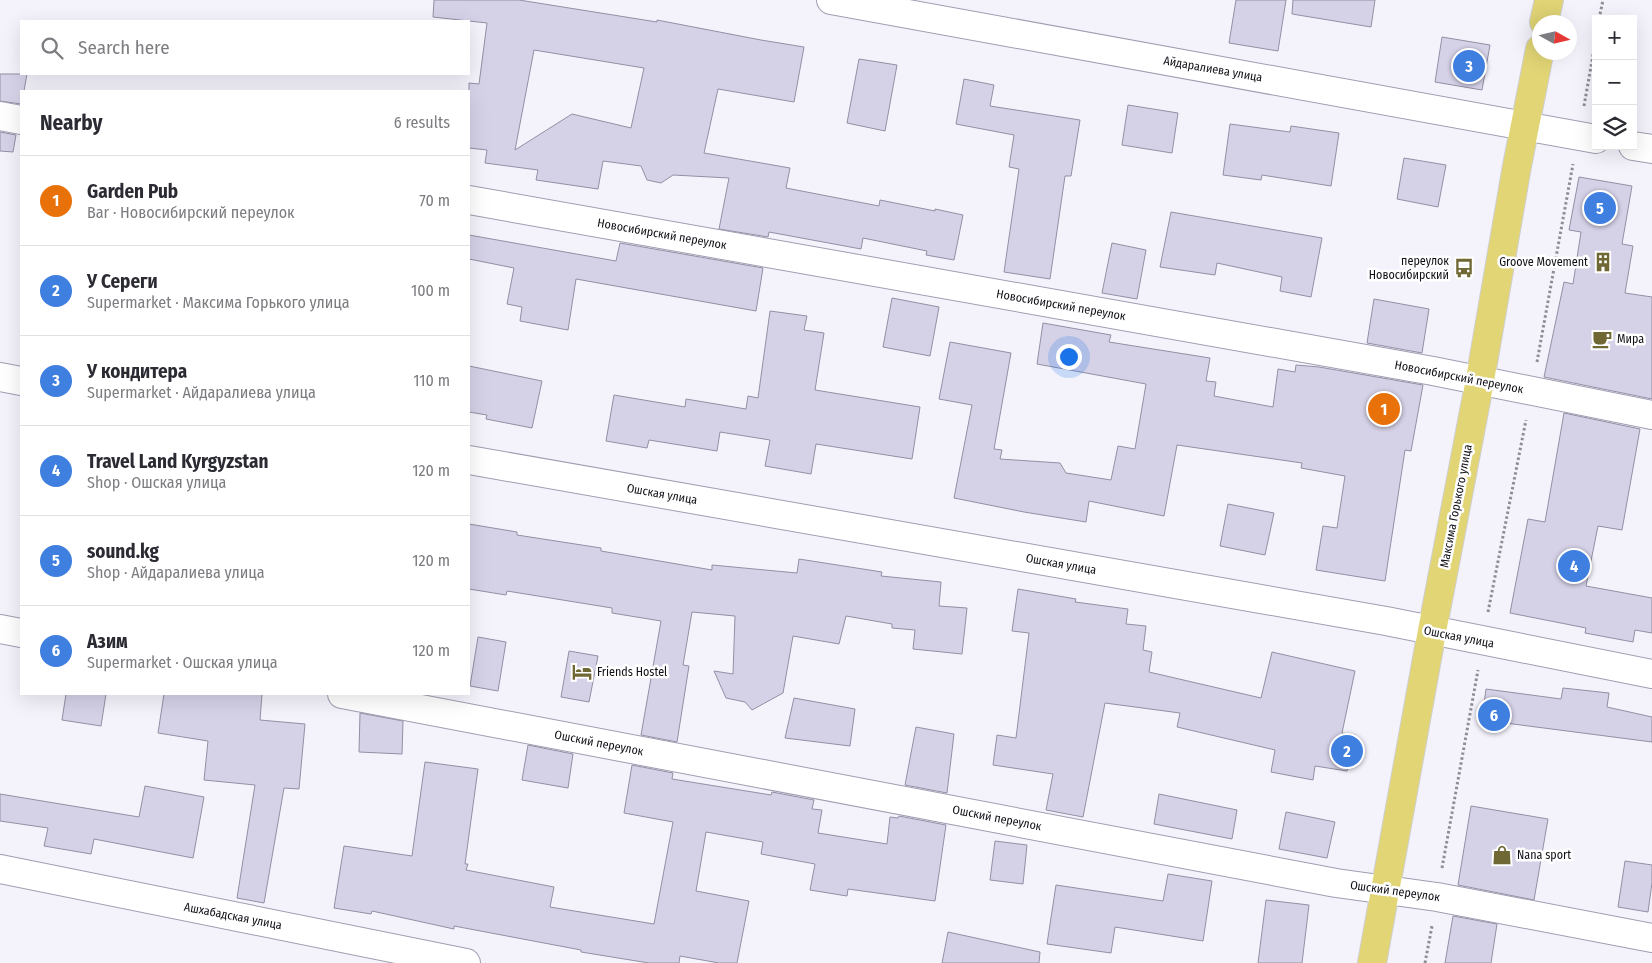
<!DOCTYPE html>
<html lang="en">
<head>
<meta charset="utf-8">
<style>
  :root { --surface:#fff; --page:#f7f7f7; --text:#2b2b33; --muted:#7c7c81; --line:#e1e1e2; --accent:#6f6734 }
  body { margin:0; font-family:"Fira Sans Condensed",sans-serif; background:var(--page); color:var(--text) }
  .controls { position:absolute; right:15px; top:15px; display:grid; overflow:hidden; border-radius:0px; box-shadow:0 5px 20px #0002 }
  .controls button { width:45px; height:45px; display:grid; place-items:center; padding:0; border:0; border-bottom:1px solid var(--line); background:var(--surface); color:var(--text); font:25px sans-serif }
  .compass { position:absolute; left:1532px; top:15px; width:45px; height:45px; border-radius:50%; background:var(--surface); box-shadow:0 5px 20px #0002; rotate:98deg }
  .you { position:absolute; left:1068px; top:356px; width:18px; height:18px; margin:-12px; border:4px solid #fff; border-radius:50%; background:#1a73e8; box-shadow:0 0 0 8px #1a73e833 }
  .badge { display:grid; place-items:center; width:32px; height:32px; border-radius:50%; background:var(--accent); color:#fff; font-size:16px; font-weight:700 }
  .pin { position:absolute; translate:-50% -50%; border:2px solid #fff; box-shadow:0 1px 5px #0006 }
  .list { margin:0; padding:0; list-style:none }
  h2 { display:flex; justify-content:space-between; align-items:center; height:65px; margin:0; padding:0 20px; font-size:21px }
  h2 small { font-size:16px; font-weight:400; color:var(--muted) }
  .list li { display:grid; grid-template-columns:32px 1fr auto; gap:15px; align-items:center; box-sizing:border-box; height:90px; padding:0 20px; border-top:1px solid var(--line) }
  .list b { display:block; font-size:19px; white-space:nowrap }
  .list p { margin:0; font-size:16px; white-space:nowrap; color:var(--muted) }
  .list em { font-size:16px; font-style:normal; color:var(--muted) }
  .icon { flex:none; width:28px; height:28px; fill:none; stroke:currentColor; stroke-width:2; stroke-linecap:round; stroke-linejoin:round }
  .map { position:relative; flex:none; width:1652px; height:963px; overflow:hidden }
  .search { position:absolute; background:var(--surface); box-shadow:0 5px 20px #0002; left:20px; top:20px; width:450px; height:55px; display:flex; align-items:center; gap:12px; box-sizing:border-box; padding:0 18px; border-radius:0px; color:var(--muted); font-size:19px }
  .panel { position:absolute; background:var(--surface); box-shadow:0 5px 20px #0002; left:20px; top:90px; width:450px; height:605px; border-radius:0px }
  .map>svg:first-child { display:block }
  .building { fill:#d5d1e7; stroke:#938fa4; fill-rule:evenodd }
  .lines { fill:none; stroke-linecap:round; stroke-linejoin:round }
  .street-casing { stroke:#a19db2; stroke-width:30 }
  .primary-casing { stroke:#cfcfd0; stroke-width:30 }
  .path { stroke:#8e8d95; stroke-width:3; stroke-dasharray:2.5 2.5; stroke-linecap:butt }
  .street { stroke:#fff; stroke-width:28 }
  .primary { stroke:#e2d576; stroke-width:28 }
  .labels { text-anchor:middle; stroke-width:5; stroke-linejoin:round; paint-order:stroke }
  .street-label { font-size:12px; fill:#100f16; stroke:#fff }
  .poi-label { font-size:12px; fill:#100f16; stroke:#fff; text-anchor:start }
</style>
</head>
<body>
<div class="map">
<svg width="1652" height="963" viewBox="0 0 1652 963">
  <rect width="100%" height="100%" fill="#f4f3fc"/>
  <!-- building -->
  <path class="building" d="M434,0H519L657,22V20L761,40L804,47L794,102L718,89L704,153L790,168L786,188L879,206L880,200L935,211V209L963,215L954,260L926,255L927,251L863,238L861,249L769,232L768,237L719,229L729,178L673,175L661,183L647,180L641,166L603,161L598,189L536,180L538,170L485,163L487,150L469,148V83L479,84L487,23L433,17ZM534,50L644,68L631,128L572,114L515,150Z
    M1236,0H1286L1278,51L1229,43Z
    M1293,0H1375L1371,27L1292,14Z
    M1442,37L1490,45L1482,90L1435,82Z
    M859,59L897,65L885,131L847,123Z
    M0,74H27L24,91H21V104L0,101Z
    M964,79L994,85L990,106L1080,120L1071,176H1065L1050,279L1004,272L1019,169L1009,167L1014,135L956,124Z
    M1128,105L1178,113L1172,153L1122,145Z
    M1230,124L1290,132L1291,126L1339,133L1331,186L1262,175L1261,180L1223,175Z
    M0,132L16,135L13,152L0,151Z
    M1404,158L1446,165L1438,207L1397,199Z
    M1579,177L1632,186L1622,244L1633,246L1625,293L1652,297V399L1544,377L1564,282L1573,284L1581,232L1569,230Z
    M1171,212L1322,238L1311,297L1280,291L1282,277L1217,263L1215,275L1160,267Z
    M469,235L616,261L620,243L763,268L756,311L576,279L568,330L520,321L522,307L507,304L514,268L469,259Z
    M1112,243L1146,250L1137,299L1102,293Z
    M892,298L939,307L930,356L883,347Z
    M1374,299L1429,309L1422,353L1367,343Z
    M770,311L807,316L804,330L824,333L815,390L920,407L912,459L816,444L811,474L765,466L770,440L720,432L717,451L649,440L647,448L606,441L614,395L685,407L686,399L746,409L748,396L758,398Z
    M1043,323L1111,335L1109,342L1210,358L1206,381L1216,382L1214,396L1273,407L1278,369L1295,372L1296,365L1319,367L1423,385L1411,451L1405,450L1385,581L1316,570L1323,526L1337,528L1345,476L1301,468L1302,463L1177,445L1164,516L1089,501L1086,522L1024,512L954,498L972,405L939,399L950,342L1011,353L994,449L1002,450L1000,459L1060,463L1066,473L1111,480L1118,446L1135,449L1146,384L1037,364Z
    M469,366L542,381L532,428L486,419L487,415L469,412Z
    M1564,413L1640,429L1622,530L1598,526L1586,586L1652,598V633L1635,630L1633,642L1585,633L1586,628L1510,613L1528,519L1545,522Z
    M1228,504L1274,513L1265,555L1220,546Z
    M469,524L517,532V535L601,548V551L712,570V565L797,573L799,559L882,572L881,576L941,582L939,606L967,608L962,654L913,649L915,630L892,628V624L846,616L839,644L793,636L783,693L752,710L745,702L726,698L714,671L733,674L735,616L692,612L683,665L689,666L677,742L641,735L661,621L612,613V608L507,591L506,595L469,589Z
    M1018,589L1076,599L1075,602L1128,609L1126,624L1146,626L1143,650L1152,652L1149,672L1261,698L1272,652L1355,671L1342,733L1355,735L1347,771L1315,766L1313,780L1271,772L1275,750L1177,727L1180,713L1105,703L1083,817L1046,810L1053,774L993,765L997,735L1016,738L1029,633L1012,631Z
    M478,637L506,642L498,691L470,686Z
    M569,651L598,656L589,702L561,697Z
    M1563,688L1609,693L1607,707L1652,717V742L1482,720L1486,689L1561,699Z
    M66,694H106L101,726L62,720Z
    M164,694H262L260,720L305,724L299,789L284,788L264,903L237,898L255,785L204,780L208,741L158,733Z
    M794,698L855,709L850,746L785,738Z
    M360,713L403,721L402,754L359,752Z
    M916,727L954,734L947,793L905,785Z
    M528,745L573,754L568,788L522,780Z
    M425,762L478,769L465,864H468L466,870L554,887L550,907L654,924L673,822L624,813L632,765L673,773L672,779L771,795L772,792L814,800L812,809L822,810L818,833L887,844L890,817L898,818L899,816L946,825L935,901L848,889L847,896L810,890L815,864L761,854L763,842L706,832L696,891L749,901L737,963H719L680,956L679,963H649L581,952V950L454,926V929L372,911L371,914L334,908L344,846L412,856Z
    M145,786L204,797L193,858L94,839L91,854L44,846L48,828L0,821V794L139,817Z
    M1159,794L1237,810L1232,839L1154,824Z
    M1471,806L1548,819L1534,900L1458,885Z
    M1286,812L1335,822L1327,858L1279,849Z
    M995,841L1027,845L1023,884L990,880Z
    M1625,861L1652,865V883L1648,912L1618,907Z
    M1168,874L1212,881L1203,941L1115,927L1111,953L1047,944L1056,885L1163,901Z
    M1266,900L1309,905L1302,963H1258Z
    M1453,916L1497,924L1491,963H1445Z
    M948,932L1040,952L1039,963H942Z"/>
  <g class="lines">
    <defs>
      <path id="street" d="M831,0L1596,139
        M0,116L21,120
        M1633,146L1652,149
        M469,200L1433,371L1652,415
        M0,377L21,381
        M469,460L1386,621L1652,674
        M0,629L21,633
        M342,694L1336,883L1437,897L1652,938
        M0,869L466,963"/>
      <path id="primary" d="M1544,22L1549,0
        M1372,963L1432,631L1480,380L1517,166L1540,49"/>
    </defs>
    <!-- street casing -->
    <use href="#street" class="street-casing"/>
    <!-- primary casing -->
    <use href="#primary" class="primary-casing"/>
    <!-- path -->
    <path class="path" d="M1599,19L1603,0
      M1584,106L1596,38
      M1537,362L1573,164
      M1488,612L1526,420
      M1442,868L1478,670
      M1425,963L1432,926"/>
    <!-- street -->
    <use href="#street" class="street"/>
    <!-- primary -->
    <use href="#primary" class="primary"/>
  </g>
  <!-- icons -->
  <defs>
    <symbol id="building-bare" viewBox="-9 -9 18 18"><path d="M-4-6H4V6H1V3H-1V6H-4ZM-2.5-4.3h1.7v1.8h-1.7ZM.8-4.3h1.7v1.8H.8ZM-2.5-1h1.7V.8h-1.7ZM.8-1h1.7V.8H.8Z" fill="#6f6734" stroke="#fff" stroke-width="2.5" paint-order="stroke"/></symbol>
    <symbol id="bus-bare" viewBox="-9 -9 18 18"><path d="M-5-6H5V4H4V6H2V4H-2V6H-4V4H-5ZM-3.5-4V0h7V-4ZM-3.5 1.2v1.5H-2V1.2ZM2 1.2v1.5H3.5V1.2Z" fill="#6f6734" stroke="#fff" stroke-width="2.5" paint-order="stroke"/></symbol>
    <symbol id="cafe-bare" viewBox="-9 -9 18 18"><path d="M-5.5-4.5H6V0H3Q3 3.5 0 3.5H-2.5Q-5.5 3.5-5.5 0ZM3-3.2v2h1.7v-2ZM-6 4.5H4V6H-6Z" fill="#6f6734" stroke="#fff" stroke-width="2.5" paint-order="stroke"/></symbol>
    <symbol id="hotel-bare" viewBox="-9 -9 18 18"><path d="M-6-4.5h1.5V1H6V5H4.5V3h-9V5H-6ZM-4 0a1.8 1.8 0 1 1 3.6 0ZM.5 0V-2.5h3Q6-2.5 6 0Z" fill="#6f6734" stroke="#fff" stroke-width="2.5" paint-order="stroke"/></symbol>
    <symbol id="shop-bare" viewBox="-9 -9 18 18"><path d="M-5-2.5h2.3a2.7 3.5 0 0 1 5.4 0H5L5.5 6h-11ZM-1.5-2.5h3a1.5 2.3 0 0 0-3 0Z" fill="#6f6734" stroke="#fff" stroke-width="2.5" paint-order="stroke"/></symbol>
  </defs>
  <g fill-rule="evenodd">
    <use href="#building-bare" x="1589" y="248" width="28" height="28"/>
    <use href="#bus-bare" x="1450" y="254" width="28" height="28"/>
    <use href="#cafe-bare" x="1588" y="325" width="28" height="28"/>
    <use href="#hotel-bare" x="568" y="658" width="28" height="28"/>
    <use href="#shop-bare" x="1488" y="841" width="28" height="28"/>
  </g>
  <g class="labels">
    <!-- street labels -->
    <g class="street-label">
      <text transform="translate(1213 69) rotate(10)" y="4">Айдаралиева улица</text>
      <text transform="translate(662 234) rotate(10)" y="4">Новосибирский переулок</text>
      <text transform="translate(1061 305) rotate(10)" y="4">Новосибирский переулок</text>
      <text transform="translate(1459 377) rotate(11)" y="4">Новосибирский переулок</text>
      <text transform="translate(662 494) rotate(10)" y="4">Ошская улица</text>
      <text transform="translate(1456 506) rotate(-79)" y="4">Максима Горького улица</text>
      <text transform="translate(1061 564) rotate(10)" y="4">Ошская улица</text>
      <text transform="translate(1459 637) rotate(11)" y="4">Ошская улица</text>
      <text transform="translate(599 743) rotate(11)" y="4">Ошский переулок</text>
      <text transform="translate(997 818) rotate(11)" y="4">Ошский переулок</text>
      <text transform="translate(1395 891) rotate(8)" y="4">Ошский переулок</text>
      <text transform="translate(233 916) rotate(11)" y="4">Ашхабадская улица</text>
    </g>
    <!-- poi labels -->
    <g class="poi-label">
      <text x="1449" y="265" text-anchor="end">переулок<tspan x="1449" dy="14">Новосибирский</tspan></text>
      <text x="1588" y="266" text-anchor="end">Groove Movement</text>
      <text x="1617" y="343">Мира</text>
      <text x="597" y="676">Friends Hostel</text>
      <text x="1517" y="859">Nana sport</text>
    </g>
  </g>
</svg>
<div class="controls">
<button>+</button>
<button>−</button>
<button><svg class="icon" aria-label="layers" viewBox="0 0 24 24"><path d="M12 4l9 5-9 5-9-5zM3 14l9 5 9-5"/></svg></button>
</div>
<svg class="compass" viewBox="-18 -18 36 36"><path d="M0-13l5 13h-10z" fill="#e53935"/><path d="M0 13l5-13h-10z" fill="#7c7c81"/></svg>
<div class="you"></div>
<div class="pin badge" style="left:1384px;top:409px;background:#e8710a">1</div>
<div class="pin badge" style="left:1347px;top:751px;background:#3f7fe0">2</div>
<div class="pin badge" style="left:1469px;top:66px;background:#3f7fe0">3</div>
<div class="pin badge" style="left:1574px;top:566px;background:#3f7fe0">4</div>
<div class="pin badge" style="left:1600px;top:208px;background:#3f7fe0">5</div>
<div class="pin badge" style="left:1494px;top:715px;background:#3f7fe0">6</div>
<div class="search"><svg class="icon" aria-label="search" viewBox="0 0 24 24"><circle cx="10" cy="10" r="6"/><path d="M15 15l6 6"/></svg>Search here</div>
<section class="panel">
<h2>Nearby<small>6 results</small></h2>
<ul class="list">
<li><span class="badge" style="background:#e8710a">1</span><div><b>Garden Pub</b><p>Bar · Новосибирский переулок</p></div><em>70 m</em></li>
<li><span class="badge" style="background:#3f7fe0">2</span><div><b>У Сереги</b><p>Supermarket · Максима Горького улица</p></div><em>100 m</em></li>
<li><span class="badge" style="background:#3f7fe0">3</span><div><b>У кондитера</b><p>Supermarket · Айдаралиева улица</p></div><em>110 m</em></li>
<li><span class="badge" style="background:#3f7fe0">4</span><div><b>Travel Land Kyrgyzstan</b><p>Shop · Ошская улица</p></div><em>120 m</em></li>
<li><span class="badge" style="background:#3f7fe0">5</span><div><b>sound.kg</b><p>Shop · Айдаралиева улица</p></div><em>120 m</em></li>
<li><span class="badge" style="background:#3f7fe0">6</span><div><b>Азим</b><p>Supermarket · Ошская улица</p></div><em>120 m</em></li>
</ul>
</section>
</div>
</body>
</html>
